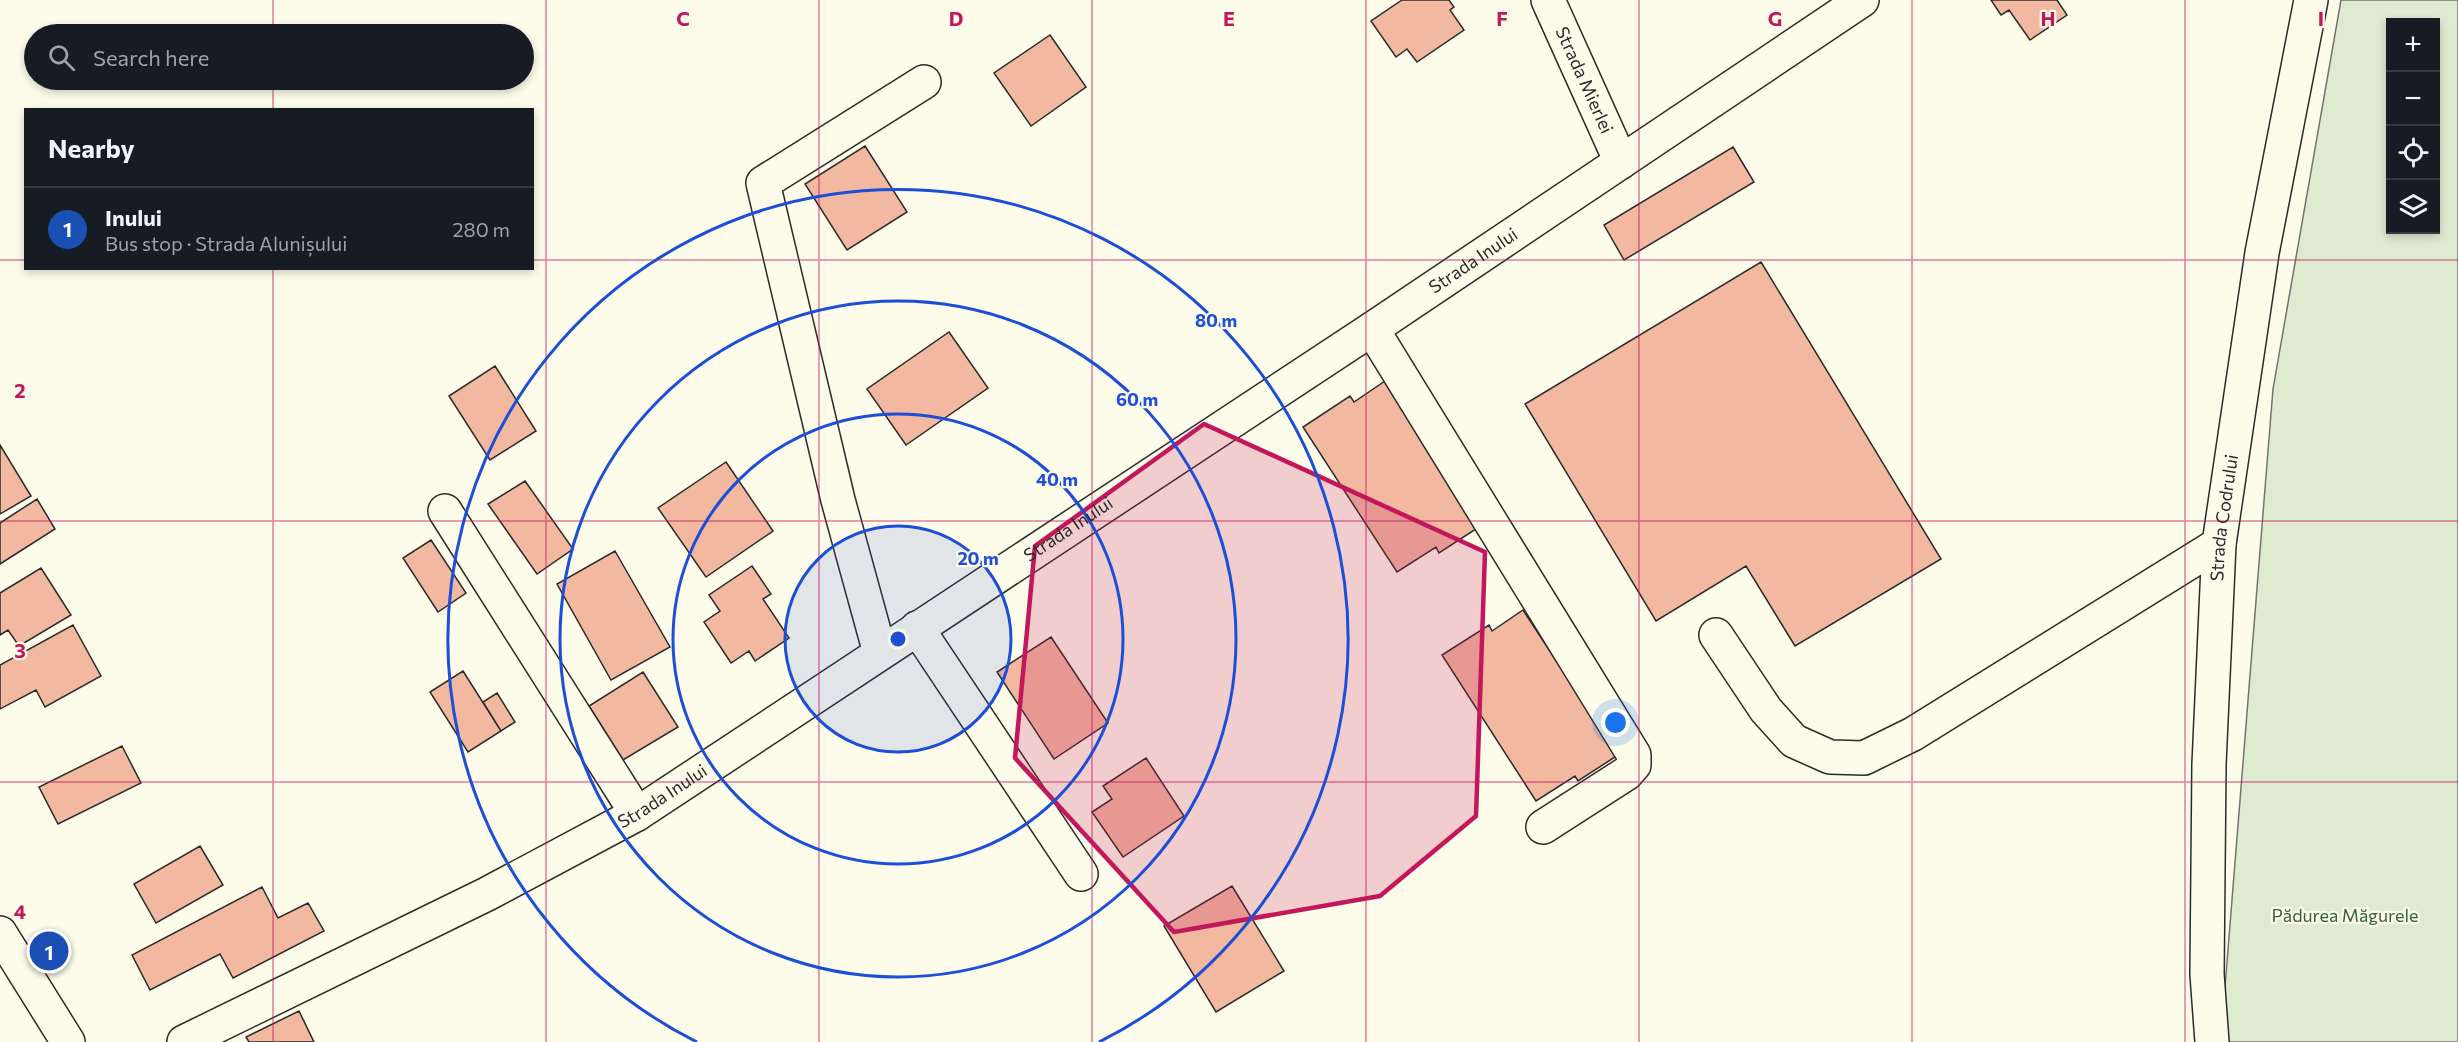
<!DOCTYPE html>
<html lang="en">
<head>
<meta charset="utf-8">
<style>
  :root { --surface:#171b24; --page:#242831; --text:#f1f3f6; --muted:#9ea1a6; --line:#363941; --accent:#1a73e8 }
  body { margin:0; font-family:Commissioner,sans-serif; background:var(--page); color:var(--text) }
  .controls { position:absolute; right:18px; top:18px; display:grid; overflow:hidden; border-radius:0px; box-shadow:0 3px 9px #0003 }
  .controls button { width:54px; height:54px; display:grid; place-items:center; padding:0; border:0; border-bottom:2px solid var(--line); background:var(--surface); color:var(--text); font:30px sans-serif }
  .you { position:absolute; left:1616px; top:723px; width:21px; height:21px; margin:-15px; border:4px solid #fff; border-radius:50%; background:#1a73e8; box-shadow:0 0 0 9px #1a73e833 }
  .badge { display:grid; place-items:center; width:39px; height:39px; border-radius:50%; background:var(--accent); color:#fff; font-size:20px; font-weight:700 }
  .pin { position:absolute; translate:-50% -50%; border:3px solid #fff; box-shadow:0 2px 6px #0006 }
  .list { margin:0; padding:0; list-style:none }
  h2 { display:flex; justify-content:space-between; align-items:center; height:78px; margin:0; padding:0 24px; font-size:26px }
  h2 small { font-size:20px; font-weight:400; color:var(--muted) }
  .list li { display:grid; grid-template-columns:39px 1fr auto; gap:18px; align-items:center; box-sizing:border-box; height:84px; padding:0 24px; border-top:2px solid var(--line) }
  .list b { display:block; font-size:22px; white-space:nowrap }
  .list p { margin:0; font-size:20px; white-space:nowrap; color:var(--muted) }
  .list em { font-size:20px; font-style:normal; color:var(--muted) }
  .icon { flex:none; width:33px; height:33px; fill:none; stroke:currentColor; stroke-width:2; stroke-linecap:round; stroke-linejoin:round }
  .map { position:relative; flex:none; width:2458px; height:1042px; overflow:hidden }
  .search { position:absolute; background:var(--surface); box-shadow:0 3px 9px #0003; left:24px; top:24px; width:510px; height:66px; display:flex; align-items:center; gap:15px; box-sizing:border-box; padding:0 21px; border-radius:33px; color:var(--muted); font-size:22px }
  .panel { position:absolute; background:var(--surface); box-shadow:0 3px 9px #0003; left:24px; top:108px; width:510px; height:162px; border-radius:0px }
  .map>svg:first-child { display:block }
  .green { fill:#deebd1; stroke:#74746e; stroke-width:1.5; fill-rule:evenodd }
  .building { fill:#f2b8a0; stroke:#2b2b2b; stroke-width:1.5 }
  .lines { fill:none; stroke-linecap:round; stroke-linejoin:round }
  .minor-casing { stroke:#2b2b2b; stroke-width:36 }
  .major-casing { stroke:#2b2b2b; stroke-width:36 }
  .minor { stroke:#fdfbea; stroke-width:33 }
  .major { stroke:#fdfbea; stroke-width:33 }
  .marked { fill:#c2185b; fill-opacity:0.2; stroke:#c2185b; stroke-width:4.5; stroke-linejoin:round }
  .grid { fill:none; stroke:#c2185b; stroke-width:1.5; stroke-opacity:0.55 }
  .ring { fill:none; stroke:#1d4ed8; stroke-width:3 }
  .labels { text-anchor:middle; stroke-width:4.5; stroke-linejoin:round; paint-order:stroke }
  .street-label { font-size:18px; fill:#2b2b2b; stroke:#fdfbea }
  .park-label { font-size:18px; fill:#34623c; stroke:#fdfbea }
  .grid-label { font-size:20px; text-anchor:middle; font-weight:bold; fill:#c2185b; stroke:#fdfbea; stroke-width:4.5; stroke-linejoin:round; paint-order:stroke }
  .centre { fill:#1d4ed8; stroke:#fdfbea; stroke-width:3 }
  .ring-label { font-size:18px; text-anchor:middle; font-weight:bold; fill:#1d4ed8; stroke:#fdfbea; stroke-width:4.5; stroke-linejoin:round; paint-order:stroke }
</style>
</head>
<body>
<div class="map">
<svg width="2458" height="1042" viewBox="0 0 2458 1042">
  <rect width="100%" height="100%" fill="#fdfbea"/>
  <!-- green -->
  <path class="green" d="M2341,0H2458V1042H2226L2223,1012L2273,389ZM2390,22H2436V230H2390Z"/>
  <!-- building -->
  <path class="building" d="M1402,0H1449L1454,7L1450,10L1464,30L1417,62L1407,49L1396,57L1371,21Z
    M1991,0H2057L2067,15L2030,40L2009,10L2001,15Z
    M1050,35L1086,87L1031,126L994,73Z
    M865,146L907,212L847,250L805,184Z
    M1733,147L1754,182L1624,260L1604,225Z
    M1761,262L1941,559L1795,646L1746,566L1656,621L1525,404Z
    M949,332L988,388L906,445L867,389Z
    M495,366L536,431L490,460L449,396Z
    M1385,381L1479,527L1439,553L1436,547L1397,572L1303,427L1350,396L1354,402Z
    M0,445L31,496L0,514Z
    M726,462L773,531L706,577L658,508Z
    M525,481L573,549L537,574L488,504Z
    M37,499L55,529L0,564V523Z
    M431,540L466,593L438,612L403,558Z
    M615,551L670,647L611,680L557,584Z
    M752,566L771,594L763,599L789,638L755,661L749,651L731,663L704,622L720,611L709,595Z
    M41,568L71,615L19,646L8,630L0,635V593Z
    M1523,610L1618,755L1578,781L1575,776L1536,801L1442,655L1489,625L1492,631Z
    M73,625L101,676L45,707L36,690L0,709V665Z
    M1051,637L1108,723L1054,759L997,672Z
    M463,671L501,731L468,752L430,692Z
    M643,672L678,727L623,760L589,706Z
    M497,693L515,722L501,731L483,702Z
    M122,746L141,783L58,824L39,787Z
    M1146,758L1184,816L1123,857L1092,812L1112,799L1103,786Z
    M200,846L223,885L156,923L134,884Z
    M1232,886L1284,971L1216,1012L1164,926Z
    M262,887L278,918L308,903L324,931L233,978L220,954L150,990L132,955Z
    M299,1011L314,1042H249L246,1037Z"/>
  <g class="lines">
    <defs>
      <g id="minor">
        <path id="s1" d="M1548,0L1621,162"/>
        <path d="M1372,329L1634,755V765L1627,773L1543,827"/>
        <path d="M445,511L637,814"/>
        <path d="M917,628L1081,874"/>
        <path d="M1716,635L1766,710L1794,741L1830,757L1864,758L1913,734L2219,544"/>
        <path d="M880,653L838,500L763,183L924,82"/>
        <path id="s2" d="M184,1042L487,894L637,814L1372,329L1862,0"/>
        <path id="s3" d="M2212,1042L2207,974L2209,764L2219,544L2262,253L2311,0"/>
      </g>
      <path id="major" d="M0,933L68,1042"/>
    </defs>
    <!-- minor casing -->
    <use href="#minor" class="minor-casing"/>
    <!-- major casing -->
    <use href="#major" class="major-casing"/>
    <!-- minor -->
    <use href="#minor" class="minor"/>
    <!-- major -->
    <use href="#major" class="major"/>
  </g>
  <!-- marked area -->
  <path class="marked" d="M1204,424L1485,552L1476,816L1380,896L1174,932L1015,758L1035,546Z"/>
  <!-- grid -->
  <path class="grid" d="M273,0V34M546,0V1042M819,0V1042M1092,0V1042M1366,0V1042M1639,0V1042M1912,0V1042M2185,0V1042M273,80V110M0,260H26M532,260H2458M273,268V1042M0,521H2458M0,782H2458"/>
  <!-- distance rings -->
  <circle cx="898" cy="639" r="113" fill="#1d4ed8" fill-opacity=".12"/>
  <g class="ring">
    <circle cx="898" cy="639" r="113"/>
    <circle cx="898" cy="639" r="225"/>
    <circle cx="898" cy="639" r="338"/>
    <path d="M697 1042A450 450 0 1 1 1099 1042"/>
  </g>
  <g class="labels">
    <!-- street labels -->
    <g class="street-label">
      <text dy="6" stroke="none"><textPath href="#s1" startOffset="88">Strada Mierlei</textPath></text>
      <text dy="6" stroke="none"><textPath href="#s2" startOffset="1510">Strada Inului</textPath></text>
      <text dy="6" stroke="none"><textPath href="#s3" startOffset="525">Strada Codrului</textPath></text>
      <text dy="6" stroke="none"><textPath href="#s2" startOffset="1024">Strada Inului</textPath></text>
      <text dy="6" stroke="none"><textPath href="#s2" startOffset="538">Strada Inului</textPath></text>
    </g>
    <!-- park labels -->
    <g class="park-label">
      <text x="2345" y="922">Pădurea Măgurele</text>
    </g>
  </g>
  <g class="grid-label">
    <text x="683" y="26">C</text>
    <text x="956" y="26">D</text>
    <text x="1229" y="26">E</text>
    <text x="1502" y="26">F</text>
    <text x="1775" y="26">G</text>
    <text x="2048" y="26">H</text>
    <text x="2321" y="26">I</text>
    <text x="20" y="398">2</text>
    <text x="20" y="658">3</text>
    <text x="20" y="919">4</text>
  </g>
  <circle cx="898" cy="639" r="9" class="centre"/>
  <g class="ring-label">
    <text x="1216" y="327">80 m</text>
    <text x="1137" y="406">60 m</text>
    <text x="1057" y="486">40 m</text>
    <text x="978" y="565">20 m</text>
  </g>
</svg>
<div class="controls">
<button>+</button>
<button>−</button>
<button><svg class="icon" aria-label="locate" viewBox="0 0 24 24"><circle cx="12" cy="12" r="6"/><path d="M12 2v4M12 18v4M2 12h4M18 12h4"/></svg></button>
<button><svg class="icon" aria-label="layers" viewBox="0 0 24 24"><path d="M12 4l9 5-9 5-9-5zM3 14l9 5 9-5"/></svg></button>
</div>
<div class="you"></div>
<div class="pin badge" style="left:49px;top:951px;background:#1a4fb4">1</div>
<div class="search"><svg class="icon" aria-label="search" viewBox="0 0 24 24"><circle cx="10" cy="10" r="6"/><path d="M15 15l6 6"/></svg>Search here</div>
<section class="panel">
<h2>Nearby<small></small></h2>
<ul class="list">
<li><span class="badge" style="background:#1a4fb4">1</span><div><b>Inului</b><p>Bus stop · Strada Alunișului</p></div><em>280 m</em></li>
</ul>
</section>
</div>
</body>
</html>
